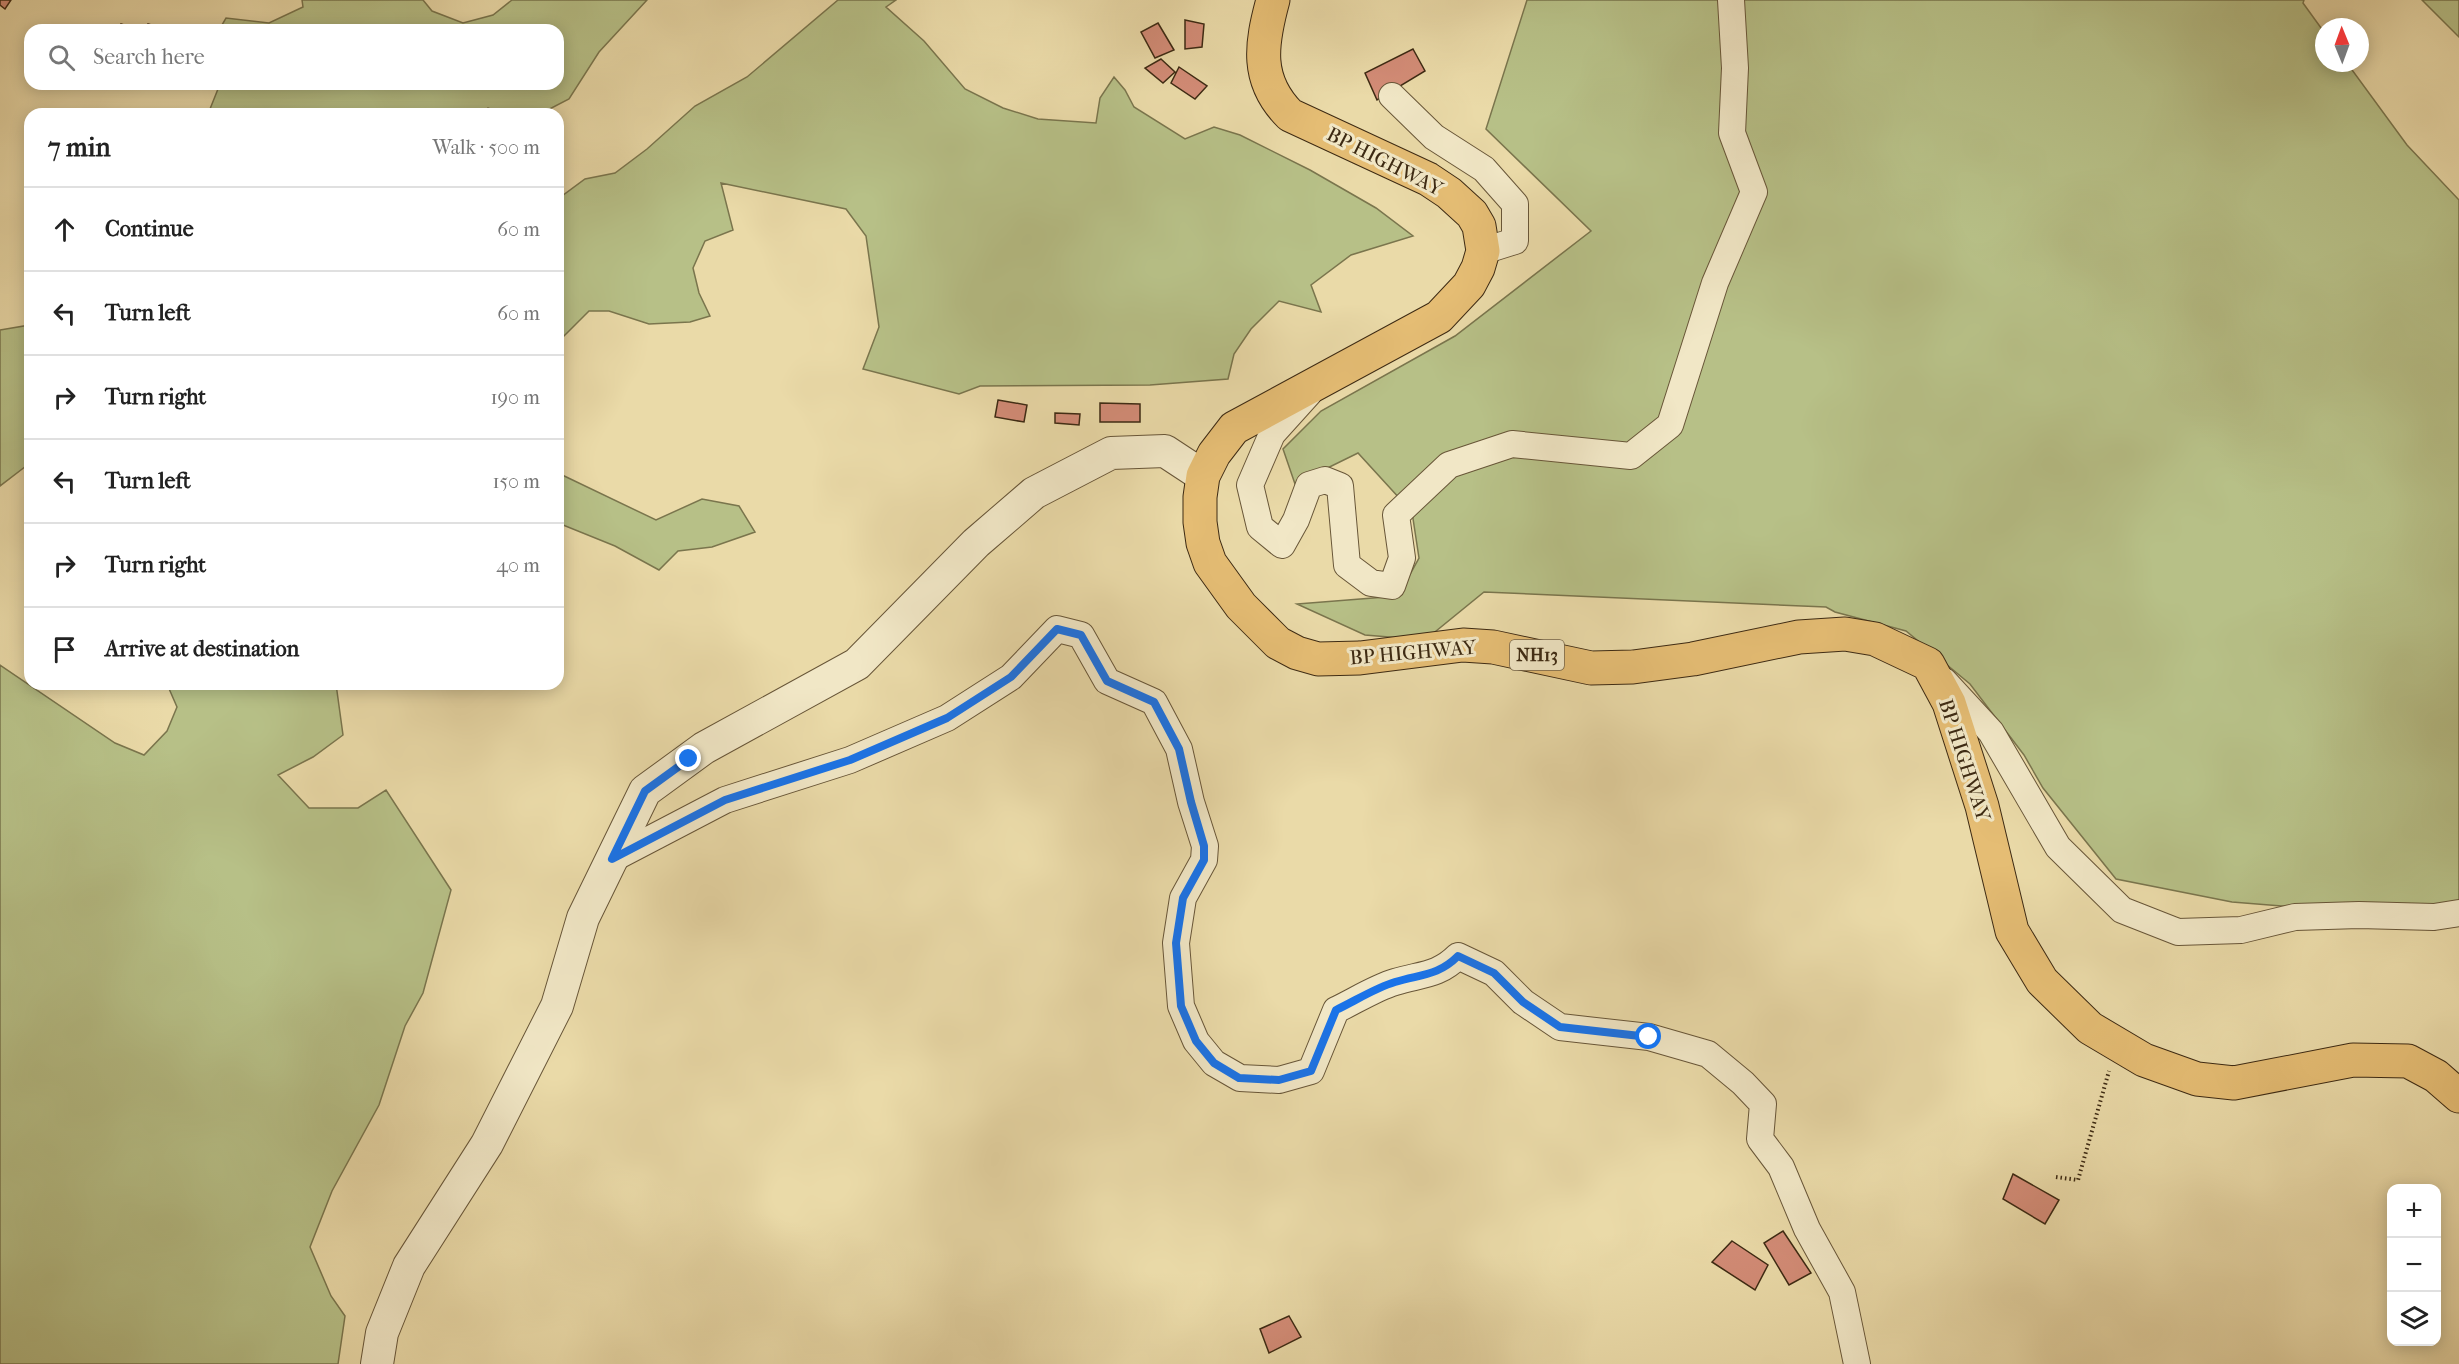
<!DOCTYPE html>
<html lang="en">
<head>
<meta charset="utf-8">
<style>
  :root { --surface:#fff; --page:#f6f6f6; --text:#222; --muted:#767676; --line:#e0e0e0 }
  body { margin:0; font-family:"IM FELL French Canon",serif; background:var(--page); color:var(--text) }
  .controls { position:absolute; right:18px; bottom:18px; display:grid; overflow:hidden; border-radius:12px; box-shadow:0 3px 15px #0003 }
  .controls button { width:54px; height:54px; display:grid; place-items:center; padding:0; border:0; border-bottom:2px solid var(--line); background:var(--surface); color:var(--text); font:30px sans-serif }
  .compass { position:absolute; left:2315px; top:18px; width:54px; height:54px; border-radius:50%; background:var(--surface); box-shadow:0 3px 15px #0003; rotate:359deg }
  .stop { position:absolute; width:18px; height:18px; margin:-14px; border:4px solid #1a73e8; border-radius:50%; background:#fff }
  .stop.end { background:#1a73e8; border-color:#fff; box-shadow:0 2px 6px #0008 }
  .list { margin:0; padding:0; list-style:none }
  h2 { display:flex; justify-content:space-between; align-items:center; height:78px; margin:0; padding:0 24px; font-size:26px }
  h2 small { font-size:20px; font-weight:400; color:var(--muted) }
  .list li { display:grid; grid-template-columns:39px 1fr auto; gap:18px; align-items:center; box-sizing:border-box; height:84px; padding:0 24px; border-top:2px solid var(--line) }
  .list b { display:block; font-size:22px; white-space:nowrap }
  .list em { font-size:20px; font-style:normal; color:var(--muted) }
  .icon { flex:none; width:33px; height:33px; fill:none; stroke:currentColor; stroke-width:2; stroke-linecap:round; stroke-linejoin:round }
  .map { position:relative; flex:none; width:2459px; height:1364px; overflow:hidden }
  .search { position:absolute; background:var(--surface); box-shadow:0 3px 15px #0003; left:24px; top:24px; width:540px; height:66px; display:flex; align-items:center; gap:15px; box-sizing:border-box; padding:0 21px; border-radius:18px; color:var(--muted); font-size:22px }
  .panel { position:absolute; background:var(--surface); box-shadow:0 3px 15px #0003; left:24px; top:108px; width:540px; height:582px; border-radius:18px }
  .map>svg:first-child { display:block }
  .green { fill:#b7c087; stroke:#7a754d; stroke-width:1.5 }
  .building { fill:#d38c77; stroke:#3d2a13; stroke-width:1.5 }
  .lines { fill:none; stroke-linecap:round; stroke-linejoin:round }
  .minor-casing { stroke:#685638; stroke-width:28 }
  .tertiary-casing { stroke:#685638; stroke-width:34 }
  .trunk-casing { stroke:#3d2a13; stroke-width:35 }
  .path { stroke:#3d2a13; stroke-width:4; stroke-dasharray:1.5 3; stroke-linecap:butt }
  .minor { stroke:#f1e7c6; stroke-width:26 }
  .tertiary { stroke:#f1e7c6; stroke-width:32 }
  .trunk { stroke:#e5bd74; stroke-width:33 }
  .route { stroke:#1a73e8; stroke-width:8 }
  .labels { text-anchor:middle; stroke-width:6; stroke-linejoin:round; paint-order:stroke }
  .shield { fill:#f1e7c6; stroke:#736349; stroke-width:1.5 }
  .shield-label { font-size:18px; font-weight:bold; fill:#3d2a13 }
  .street-label { font-size:20px; fill:#3d2a13; stroke:#f1e7c6 }
</style>
</head>
<body>
<div class="map">
<svg width="2459" height="1364" viewBox="0 0 2459 1364">
  <rect width="100%" height="100%" fill="#eadaa8"/>
  <filter id="stains"><feTurbulence type="fractalNoise" baseFrequency=".00333" numOctaves="4"/><feColorMatrix values="0 0 0 0 .2 0 0 0 0 .09 0 0 0 0 .02 0 0 0 .5 -.17"/></filter>
  <radialGradient id="worn" r=".72"><stop offset=".6" stop-color="#630" stop-opacity="0"/><stop offset="1" stop-color="#630" stop-opacity=".3"/></radialGradient>
  <!-- green -->
  <path class="green" d="M302,0H423L432,11L463,23L493,15L512,0H647L599,52L569,99L540,114H500L488,108L482,114H208L220,84H558V30H219L226,18L269,23L303,7Z
    M838,0H896L886,7L924,41L965,89L1003,108L1038,119L1096,123L1100,98L1114,77L1125,90L1134,107L1185,139L1214,127L1240,135L1310,170L1376,208L1413,236L1351,255L1311,285L1321,312L1279,301L1251,329L1234,354L1228,379L1150,385L980,386L959,394L863,369L879,327L866,236L846,209L721,183L733,230L705,241L693,268L699,293L710,316L690,322L649,324L609,311H589L563,337L558,336V199L585,179L615,173L647,149L695,106L747,77Z
    M1527,0H2304L2303,3L2324,32V63H2347L2407,145L2459,200V910L2408,916L2232,902L2116,879L2043,788L2024,755L1970,684L1906,631L1835,612L1826,607L1484,592L1425,640L1365,635L1297,604L1398,596L1419,558L1412,512L1358,453L1295,484L1283,449L1321,411L1455,336L1591,231L1486,129Z
    M2422,0H2459V37Z
    M30,325V463L0,486V330Z
    M558,473L656,520L702,499L739,506L755,532L712,547L678,551L659,570L615,546L558,523Z
    M0,665L115,743L144,755L167,731L177,707L167,684H336L343,735L313,757L278,775L309,808H358L386,790L451,890L423,993L405,1026L379,1105L332,1191L310,1247L331,1296L345,1316L338,1364H0Z"/>
  <!-- building -->
  <path class="building" d="M0,0H11L5,9L0,5Z
    M1185,20L1204,24L1202,47L1185,49Z
    M1158,23L1174,50L1155,58L1141,32Z
    M121,24L140,30H119Z
    M148,24L170,30H146Z
    M1413,49L1425,71L1377,100L1365,73Z
    M1161,59L1175,72L1163,83L1145,68Z
    M1179,67L1207,86L1195,99L1171,83Z
    M998,400L1027,405L1024,422L995,417Z
    M1100,403L1140,404V422H1100Z
    M1055,413L1080,414L1079,425L1055,423Z
    M2013,1174L2059,1200L2045,1224L2003,1199Z
    M1783,1231L1811,1273L1789,1285L1764,1243Z
    M1732,1241L1768,1265L1755,1290L1712,1262Z
    M1289,1316L1301,1337L1269,1353L1260,1329Z"/>
  <g class="lines">
    <defs>
      <path id="minor" d="M1392,96L1434,137L1484,169L1515,204V241L1483,251
        M1309,393L1272,434L1250,485L1260,527L1282,545L1296,520L1309,485L1325,480L1340,486L1347,565L1371,583L1392,586L1402,558L1396,515L1449,465L1512,444L1631,456L1670,425L1715,283L1754,192L1732,133L1735,68L1731,0
        M1944,681L1991,732L2058,847L2122,910L2178,932L2241,930L2295,917L2359,915L2434,917L2459,913
        M612,859L725,800L850,760L947,718L1011,677L1057,629L1081,635L1107,681L1154,702L1179,749L1191,802L1205,846L1204,860L1183,898L1176,943L1181,1006L1196,1041L1214,1063L1240,1078L1279,1080L1311,1071L1336,1010C1355,1001 1375,988 1395,982C1421,974 1438,976 1458,956L1494,973L1523,1002L1560,1027L1649,1037L1708,1054L1743,1083L1763,1104L1760,1139L1781,1167L1807,1229L1842,1292L1857,1364"/>
      <path id="tertiary" d="M377,1364L382,1333L409,1266L487,1144L557,1006L583,918L645,791L704,748L857,664L976,543L1034,493L1111,453L1165,451L1203,476"/>
      <path id="trunk" d="M1273,0C1261,44 1255,80 1290,115L1428,179L1449,193L1472,214L1479,226L1483,251L1478,268L1469,285L1439,317L1234,428L1214,454L1203,476L1200,497V522L1203,543L1210,563L1241,606L1278,643L1297,653L1318,659L1360,658L1463,645L1493,647L1591,668L1633,667L1693,659L1799,637L1845,634L1875,639L1928,664L1949,703L1982,806L2012,931L2042,981L2090,1028L2144,1060L2197,1079L2234,1083L2353,1060L2408,1061L2436,1076L2459,1096"/>
    </defs>
    <!-- minor casing -->
    <use href="#minor" class="minor-casing"/>
    <!-- tertiary casing -->
    <use href="#tertiary" class="tertiary-casing"/>
    <!-- trunk casing -->
    <use href="#trunk" class="trunk-casing"/>
    <!-- path -->
    <path class="path" d="M2056,1177L2078,1180L2109,1071"/>
    <!-- minor -->
    <use href="#minor" class="minor"/>
    <!-- tertiary -->
    <use href="#tertiary" class="tertiary"/>
    <!-- trunk -->
    <use href="#trunk" class="trunk"/>
  </g>
  <g class="lines">
    <!-- route -->
    <path class="route" d="M689,759L645,791L612,859L725,800L850,760L947,718L1011,677L1057,629L1081,635L1107,681L1154,702L1179,749L1191,802L1204,846V860L1183,898L1176,943L1181,1006L1196,1041L1214,1063L1239,1078L1279,1080L1311,1071L1336,1010C1355,1001 1375,988 1395,982C1421,974 1438,976 1458,956L1494,973L1523,1002L1560,1027L1649,1037"/>
  </g>
  <g class="labels">
    <!-- shield labels -->
    <rect class="shield" x="1510" y="640" width="54" height="30" rx="4.5"/>
    <g class="shield-label">
      <text x="1537" y="661">NH13</text>
    </g>
    <!-- street labels -->
    <g class="street-label">
      <text transform="translate(1385 161) rotate(27)" y="7">BP HIGHWAY</text>
      <text transform="translate(1413 652) rotate(-5)" y="7">BP HIGHWAY</text>
      <text transform="translate(1965 760) rotate(72)" y="7">BP HIGHWAY</text>
    </g>
  </g>
  <rect width="100%" height="100%" filter="url(#stains)"/>
  <rect width="100%" height="100%" fill="url(#worn)"/>
</svg>
<div class="controls">
<button>+</button>
<button>−</button>
<button><svg class="icon" aria-label="layers" viewBox="0 0 24 24"><path d="M12 4l9 5-9 5-9-5zM3 14l9 5 9-5"/></svg></button>
</div>
<svg class="compass" viewBox="-18 -18 36 36"><path d="M0-13l5 13h-10z" fill="#e53935"/><path d="M0 13l5-13h-10z" fill="#767676"/></svg>
<div class="stop" style="left:1649px;top:1037px"></div>
<div class="stop end" style="left:689px;top:759px"></div>
<div class="search"><svg class="icon" aria-label="search" viewBox="0 0 24 24"><circle cx="10" cy="10" r="6"/><path d="M15 15l6 6"/></svg>Search here</div>
<section class="panel">
<h2>7 min<small>Walk · 500 m</small></h2>
<ul class="list">
<li><svg class="icon" aria-label="ahead" viewBox="0 0 24 24"><path d="M12 20V5M6 11l6-6 6 6"/></svg><div><b>Continue</b></div><em>60 m</em></li>
<li><svg class="icon" aria-label="left" viewBox="0 0 24 24"><path d="M17 20v-9H6M10 6l-5 5 5 5"/></svg><div><b>Turn left</b></div><em>60 m</em></li>
<li><svg class="icon" aria-label="right" viewBox="0 0 24 24"><path d="M7 20v-9h11M14 6l5 5-5 5"/></svg><div><b>Turn right</b></div><em>190 m</em></li>
<li><svg class="icon" aria-label="left" viewBox="0 0 24 24"><path d="M17 20v-9H6M10 6l-5 5 5 5"/></svg><div><b>Turn left</b></div><em>150 m</em></li>
<li><svg class="icon" aria-label="right" viewBox="0 0 24 24"><path d="M7 20v-9h11M14 6l5 5-5 5"/></svg><div><b>Turn right</b></div><em>40 m</em></li>
<li><svg class="icon" aria-label="arrive" viewBox="0 0 24 24"><path d="M6 21V4h12l-3 4 3 4H6"/></svg><div><b>Arrive at destination</b></div></li>
</ul>
</section>
</div>
</body>
</html>
